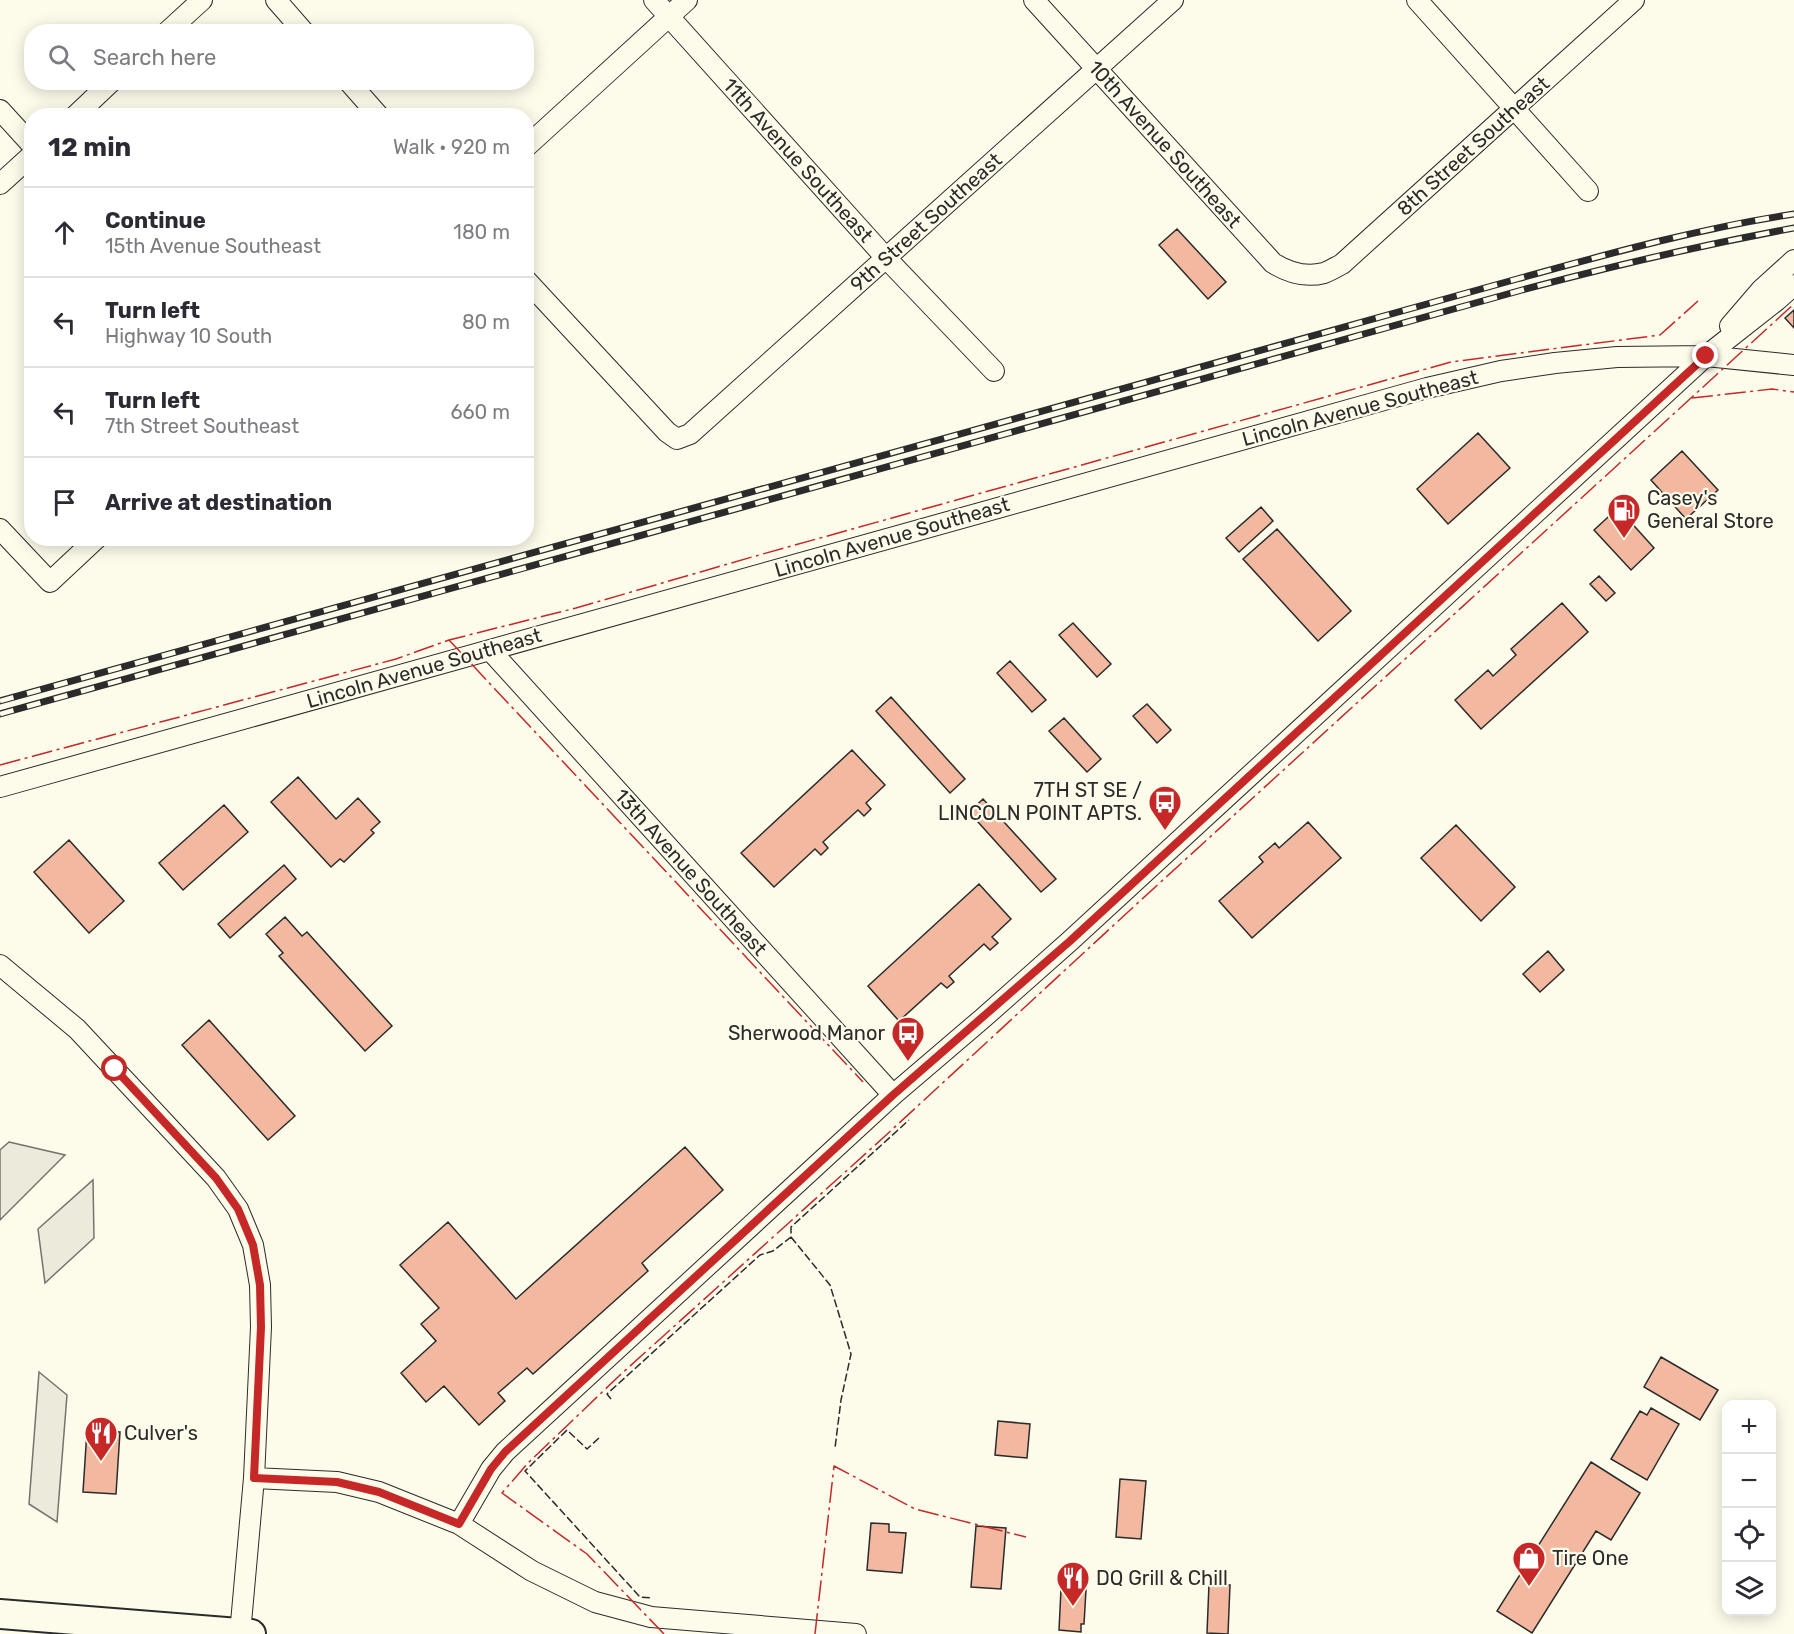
<!DOCTYPE html>
<html lang="en">
<head>
<meta charset="utf-8">
<style>
  :root { --surface:#fff; --page:#f2f2f3; --text:#2b2b33; --muted:#7c7c81; --line:#e1e1e2 }
  body { margin:0; font-family:Rubik,sans-serif; background:var(--page); color:var(--text) }
  .controls { position:absolute; right:18px; bottom:18px; display:grid; overflow:hidden; border-radius:12px; box-shadow:0 3px 15px #0003 }
  .controls button { width:54px; height:54px; display:grid; place-items:center; padding:0; border:0; border-bottom:2px solid var(--line); background:var(--surface); color:var(--text); font:30px sans-serif }
  .stop { position:absolute; width:18px; height:18px; margin:-14px; border:4px solid #c62828; border-radius:50%; background:#fff }
  .stop.end { background:#c62828; border-color:#fff; box-shadow:0 2px 6px #0008 }
  .list { margin:0; padding:0; list-style:none }
  h2 { display:flex; justify-content:space-between; align-items:center; height:78px; margin:0; padding:0 24px; font-size:26px }
  h2 small { font-size:20px; font-weight:400; color:var(--muted) }
  .list li { display:grid; grid-template-columns:39px 1fr auto; gap:18px; align-items:center; box-sizing:border-box; height:90px; padding:0 24px; border-top:2px solid var(--line) }
  .list b { display:block; font-size:22px; white-space:nowrap }
  .list p { margin:0; font-size:20px; white-space:nowrap; color:var(--muted) }
  .list em { font-size:20px; font-style:normal; color:var(--muted) }
  .icon { flex:none; width:33px; height:33px; fill:none; stroke:currentColor; stroke-width:2; stroke-linecap:round; stroke-linejoin:round }
  .map { position:relative; flex:none; width:1794px; height:1634px; overflow:hidden }
  .search { position:absolute; background:var(--surface); box-shadow:0 3px 15px #0003; left:24px; top:24px; width:510px; height:66px; display:flex; align-items:center; gap:15px; box-sizing:border-box; padding:0 21px; border-radius:24px; color:var(--muted); font-size:22px }
  .panel { position:absolute; background:var(--surface); box-shadow:0 3px 15px #0003; left:24px; top:108px; width:510px; height:438px; border-radius:24px }
  .map>svg:first-child { display:block }
  .parking { fill:#eceadb; stroke:#74746e; stroke-width:1.5 }
  .building { fill:#f2b8a0; stroke:#2b2b2b; stroke-width:1.5 }
  .lines { fill:none; stroke-linecap:round; stroke-linejoin:round }
  .minor-casing { stroke:#2b2b2b; stroke-width:22 }
  .highway-casing { stroke:#2b2b2b; stroke-width:32 }
  .minor { stroke:#fdfbea; stroke-width:20 }
  .highway { stroke:#fdfbea; stroke-width:28 }
  .rail-casing { stroke:#2b2b2b; stroke-width:7 }
  .rail { stroke:#fdfbea; stroke-width:4.5; stroke-dasharray:14; stroke-linecap:butt }
  .fence { stroke:#2b2b2b; stroke-width:1.5; stroke-dasharray:8 3; stroke-linecap:butt }
  .power { stroke:#c62828; stroke-width:1.5; stroke-dasharray:21 4.5 3 4.5; stroke-linecap:butt }
  .route { stroke:#c62828; stroke-width:8 }
  .labels { text-anchor:middle; stroke-width:4.5; stroke-linejoin:round; paint-order:stroke }
  .street-label { font-size:20px; fill:#2b2b2b; stroke:#fdfbea }
  .poi-label { font-size:20px; fill:#2b2b2b; stroke:#fdfbea; text-anchor:start }
</style>
</head>
<body>
<div class="map">
<svg width="1794" height="1634" viewBox="0 0 1794 1634">
  <rect width="100%" height="100%" fill="#fdfbea"/>
  <!-- parking -->
  <path class="parking" d="M9,1142L65,1155L0,1220V1150Z
    M93,1180L94,1238L45,1283L38,1229Z
    M39,1372L67,1395L57,1522L29,1504Z"/>
  <!-- building -->
  <path class="building" d="M1177,229L1226,282L1208,299L1159,245Z
    M1794,310V328L1785,318Z
    M1478,433L1510,468L1448,524L1417,489Z
    M1682,451L1718,490L1686,519L1651,480Z
    M1261,507L1273,521L1239,552L1226,538Z
    M1618,508L1654,548L1631,570L1594,530Z
    M1277,529L1351,611L1318,641L1243,559Z
    M1599,576L1615,593L1606,601L1590,584Z
    M1562,603L1588,632L1481,729L1455,700L1488,670L1493,676L1516,655L1511,649Z
    M1073,623L1111,664L1097,677L1059,635Z
    M1010,661L1046,700L1032,712L997,673Z
    M891,697L965,779L950,793L876,711Z
    M1147,704L1171,730L1157,743L1133,716Z
    M1064,718L1101,759L1087,772L1049,731Z
    M852,750L885,785L866,803L871,809L864,816L858,810L823,842L828,848L821,855L815,849L774,887L741,853Z
    M298,777L336,819L358,798L380,822L371,830L374,833L344,862L340,859L331,867L271,802Z
    M983,799L1056,879L1041,892L969,812Z
    M224,805L248,832L183,890L159,863Z
    M1308,822L1341,858L1252,938L1219,901L1263,862L1259,857L1275,843L1279,848Z
    M1456,825L1515,887L1481,921L1421,858Z
    M69,840L124,901L89,933L34,872Z
    M284,865L296,879L230,938L218,924Z
    M979,884L1011,919L992,937L998,943L990,950L984,944L949,976L954,982L947,988L941,983L899,1021L868,986Z
    M285,917L302,936L307,932L392,1026L365,1051L279,956L283,953L266,934Z
    M1548,951L1564,970L1540,992L1523,974Z
    M209,1020L295,1116L268,1140L182,1045Z
    M685,1147L723,1190L642,1263L648,1271L533,1374L527,1368L498,1393L505,1401L479,1425L444,1386L426,1402L401,1373L436,1341L421,1324L439,1308L400,1265L448,1222L516,1299Z
    M1661,1357L1718,1390L1700,1420L1644,1387Z
    M1651,1408L1679,1424L1647,1480L1611,1459L1640,1411L1647,1415Z
    M998,1421L1030,1424L1027,1458L995,1455Z
    M87,1430L120,1432L116,1494L83,1492Z
    M1591,1462L1640,1493L1611,1540L1596,1531L1532,1633L1497,1611Z
    M1120,1479L1146,1481L1141,1539L1116,1537Z
    M871,1523L889,1524V1532L906,1533L902,1573L867,1570Z
    M976,1526L1006,1528L1001,1589L971,1587Z
    M1209,1584L1230,1585L1228,1634L1207,1633Z
    M1061,1589L1086,1590L1084,1624H1081V1632L1059,1630Z"/>
  <g class="lines">
    <defs>
      <path id="minor" d="M276,0L304,32
        M654,0L886,258L994,371
        M1034,0L1273,263C1289,273 1305,278 1324,273C1330,271 1336,267 1342,264L1634,0
        M1417,0L1588,191
        M167,32L202,0
        M349,82L379,116
        M0,110L32,145
        M75,116L111,82
        M526,147L687,0
        M0,184L32,155
        M526,280L667,432L677,439L690,434L1173,0
        M1730,326L1761,290L1794,260
        M0,529L50,582L97,538
        M490,650L893,1095
        M0,787L1427,388L1501,371L1555,363L1617,357L1706,356L1794,365
        M0,965L77,1029L216,1178L238,1209L253,1245L260,1285L261,1327L254,1478L240,1634
        M254,1478L337,1482L379,1492L459,1524L532,1571L595,1602L651,1617L856,1634
        M459,1524L491,1469L505,1452L893,1095L982,1019L1070,941L1706,356L1776,301L1794,285"/>
      <path id="highway" d="M0,1614L251,1634"/>
    </defs>
    <!-- minor casing -->
    <use href="#minor" class="minor-casing"/>
    <!-- highway casing -->
    <use href="#highway" class="highway-casing"/>
    <!-- minor -->
    <use href="#minor" class="minor"/>
    <!-- highway -->
    <use href="#highway" class="highway"/>
    <defs>
      <path id="rail" d="M0,701L1517,279C1608,254 1700,228 1794,214
        M0,714L1522,290C1612,266 1702,245 1794,228"/>
    </defs>
    <!-- rail casing -->
    <use href="#rail" class="rail-casing"/>
    <!-- rail -->
    <use href="#rail" class="rail"/>
    <!-- fence -->
    <path class="fence" d="M791,1237L830,1285L851,1354L841,1400L835,1448
      M611,1399L607,1394L760,1255L773,1251L791,1237V1227L909,1120
      M599,1438L587,1449L567,1430L525,1471L640,1597L652,1598"/>
    <!-- power -->
    <path class="power" d="M1692,398L1772,389L1794,392
      M449,640L863,1082
      M0,765L396,659L449,640L576,608L752,557L1451,362L1660,335L1698,301
      M664,1634L587,1554L502,1493L528,1463L619,1376L884,1137L1141,900L1794,304
      M815,1634L834,1466L915,1509L1026,1537"/>
  </g>
  <g class="lines">
    <!-- route -->
    <path class="route" d="M115,1069L216,1178L238,1209L253,1245L260,1285L261,1327L254,1478L337,1482L379,1492L459,1524L491,1469L505,1452L893,1095L1070,941L1706,356"/>
  </g>
  <!-- icons -->
  <defs>
    <symbol id="fuel-pin" viewBox="-11 -11 22 30"><path d="M0 17L-7.5 6A9.5 9.5 0 1 1 7.5 6Z" fill="#c62828" stroke="#fdfbea"/><path d="M-5.5-6h7V0h2V4h1.3V-2.5L3-4.5l.8-.8L6-3V5H2.5V1h-1V6h-7ZM-4.2-4.7v3.2H.2V-4.7Z" fill="#fff"/></symbol>
    <symbol id="bus-pin" viewBox="-11 -11 22 30"><path d="M0 17L-7.5 6A9.5 9.5 0 1 1 7.5 6Z" fill="#c62828" stroke="#fdfbea"/><path d="M-5-6H5V4H4V6H2V4H-2V6H-4V4H-5ZM-3.5-4V0h7V-4ZM-3.5 1.2v1.5H-2V1.2ZM2 1.2v1.5H3.5V1.2Z" fill="#fff"/></symbol>
    <symbol id="restaurant-pin" viewBox="-11 -11 22 30"><path d="M0 17L-7.5 6A9.5 9.5 0 1 1 7.5 6Z" fill="#c62828" stroke="#fdfbea"/><path d="M-5-6h1v4h1v-4h1v4h1v-4h1v5L-1.5 .5V6h-2V.5L-5-1ZM5-6V6H3V1.5H1.5Q1.5-4 5-6Z" fill="#fff"/></symbol>
    <symbol id="shop-pin" viewBox="-11 -11 22 30"><path d="M0 17L-7.5 6A9.5 9.5 0 1 1 7.5 6Z" fill="#c62828" stroke="#fdfbea"/><path d="M-5-2.5h2.3a2.7 3.5 0 0 1 5.4 0H5L5.5 6h-11ZM-1.5-2.5h3a1.5 2.3 0 0 0-3 0Z" fill="#fff"/></symbol>
  </defs>
  <g fill-rule="evenodd">
    <use href="#fuel-pin" x="1605" y="491" width="38" height="52"/>
    <use href="#bus-pin" x="1146" y="783" width="38" height="52"/>
    <use href="#bus-pin" x="889" y="1014" width="38" height="52"/>
    <use href="#restaurant-pin" x="82" y="1414" width="38" height="52"/>
    <use href="#shop-pin" x="1510" y="1539" width="38" height="52"/>
    <use href="#restaurant-pin" x="1054" y="1559" width="38" height="52"/>
  </g>
  <g class="labels">
    <!-- street labels -->
    <g class="street-label">
      <text transform="translate(1165 144) rotate(48)" y="7">10th Avenue Southeast</text>
      <text transform="translate(1473 146) rotate(-42)" y="7">8th Street Southeast</text>
      <text transform="translate(798 160) rotate(48)" y="7">11th Avenue Southeast</text>
      <text transform="translate(926 222) rotate(-42)" y="7">9th Street Southeast</text>
      <text transform="translate(1360 408) rotate(-15)" y="7">Lincoln Avenue Southeast</text>
      <text transform="translate(892 537) rotate(-16)" y="7">Lincoln Avenue Southeast</text>
      <text transform="translate(424 668) rotate(-16)" y="7">Lincoln Avenue Southeast</text>
      <text transform="translate(691 872) rotate(48)" y="7">13th Avenue Southeast</text>
    </g>
    <!-- poi labels -->
    <g class="poi-label">
      <text x="1647" y="505">Casey's<tspan x="1647" dy="23">General Store</tspan></text>
      <text x="1142" y="797" text-anchor="end">7TH ST SE /<tspan x="1142" dy="23">LINCOLN POINT APTS.</tspan></text>
      <text x="885" y="1040" text-anchor="end">Sherwood Manor</text>
      <text x="124" y="1440">Culver's</text>
      <text x="1552" y="1565">Tire One</text>
      <text x="1096" y="1585">DQ Grill &amp; Chill</text>
    </g>
  </g>
</svg>
<div class="controls">
<button>+</button>
<button>−</button>
<button><svg class="icon" aria-label="locate" viewBox="0 0 24 24"><circle cx="12" cy="12" r="6"/><path d="M12 2v4M12 18v4M2 12h4M18 12h4"/></svg></button>
<button><svg class="icon" aria-label="layers" viewBox="0 0 24 24"><path d="M12 4l9 5-9 5-9-5zM3 14l9 5 9-5"/></svg></button>
</div>
<div class="stop" style="left:115px;top:1069px"></div>
<div class="stop end" style="left:1706px;top:356px"></div>
<div class="search"><svg class="icon" aria-label="search" viewBox="0 0 24 24"><circle cx="10" cy="10" r="6"/><path d="M15 15l6 6"/></svg>Search here</div>
<section class="panel">
<h2>12 min<small>Walk · 920 m</small></h2>
<ul class="list">
<li><svg class="icon" aria-label="ahead" viewBox="0 0 24 24"><path d="M12 20V5M6 11l6-6 6 6"/></svg><div><b>Continue</b><p>15th Avenue Southeast</p></div><em>180 m</em></li>
<li><svg class="icon" aria-label="left" viewBox="0 0 24 24"><path d="M17 20v-9H6M10 6l-5 5 5 5"/></svg><div><b>Turn left</b><p>Highway 10 South</p></div><em>80 m</em></li>
<li><svg class="icon" aria-label="left" viewBox="0 0 24 24"><path d="M17 20v-9H6M10 6l-5 5 5 5"/></svg><div><b>Turn left</b><p>7th Street Southeast</p></div><em>660 m</em></li>
<li><svg class="icon" aria-label="arrive" viewBox="0 0 24 24"><path d="M6 21V4h12l-3 4 3 4H6"/></svg><div><b>Arrive at destination</b></div></li>
</ul>
</section>
</div>
</body>
</html>
